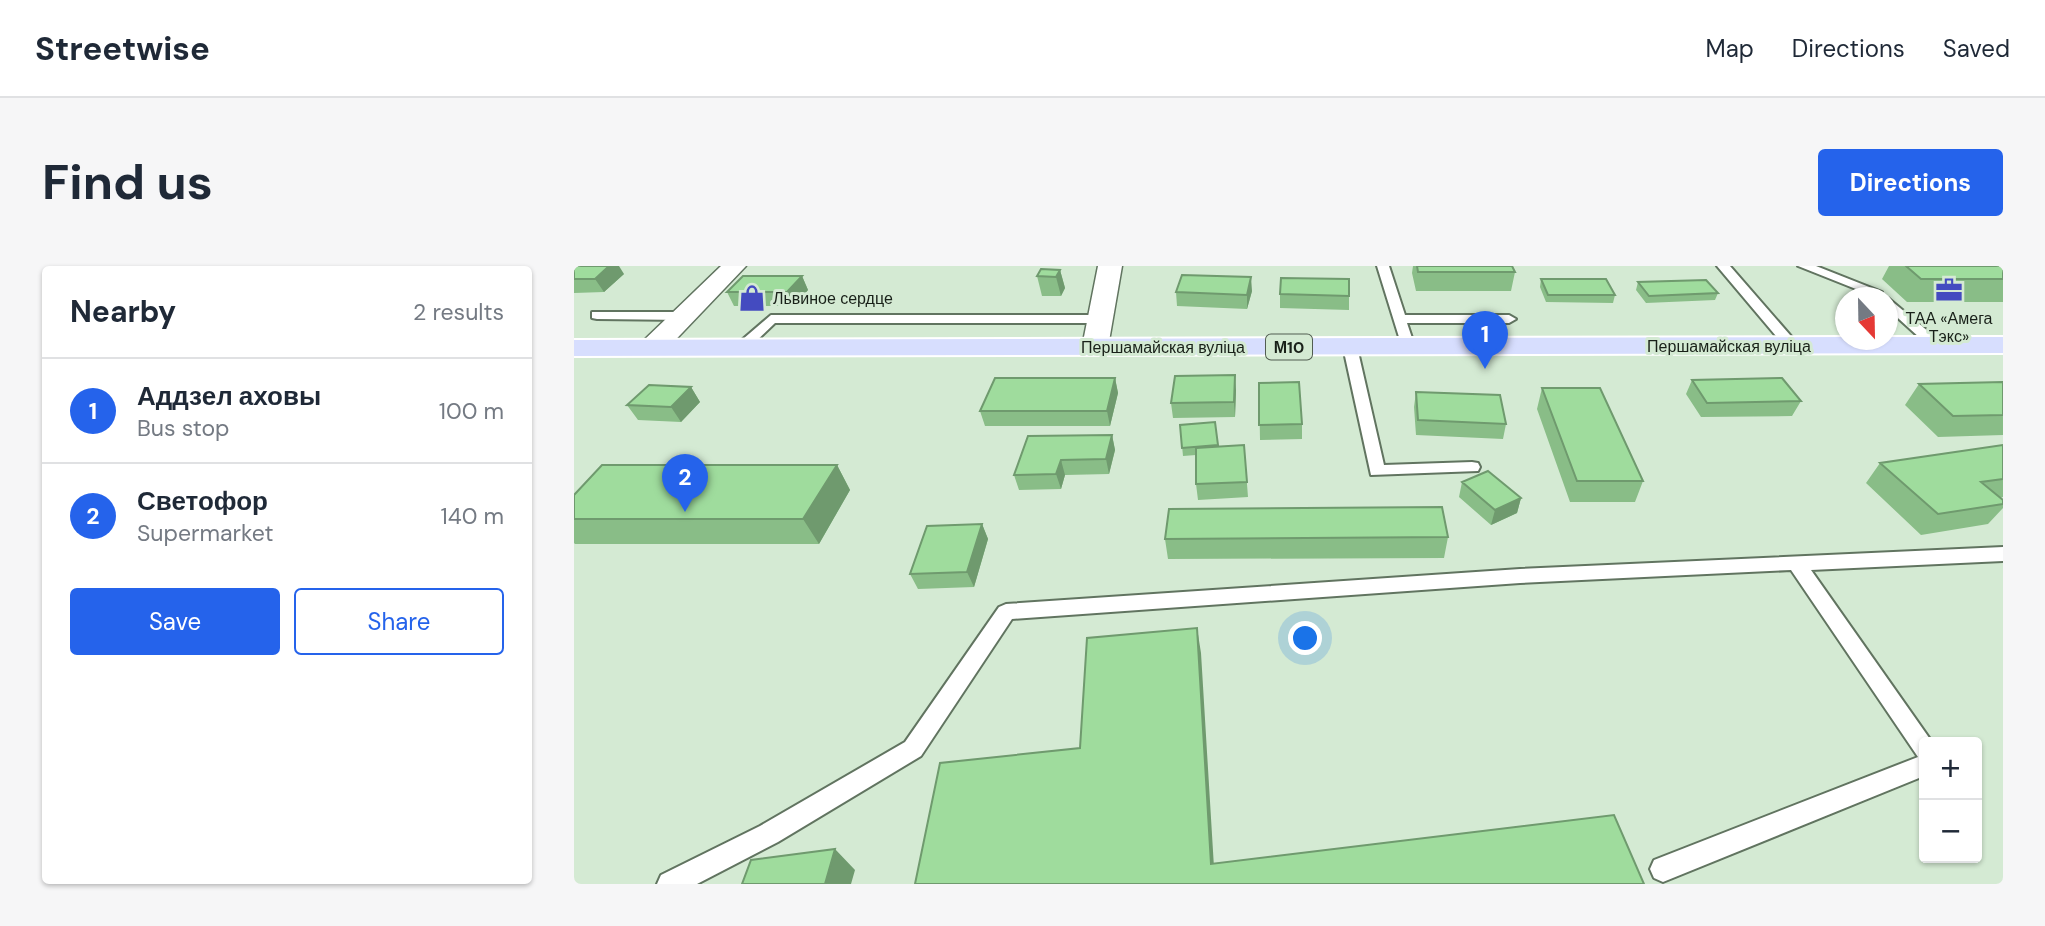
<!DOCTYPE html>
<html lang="en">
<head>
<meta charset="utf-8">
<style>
  :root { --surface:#fff; --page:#f6f6f7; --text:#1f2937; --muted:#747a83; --line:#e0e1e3; --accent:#2563eb }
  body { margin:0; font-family:"DM Sans",sans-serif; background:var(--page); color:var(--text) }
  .controls { position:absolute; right:21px; bottom:21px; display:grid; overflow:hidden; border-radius:7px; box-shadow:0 2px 5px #0004 }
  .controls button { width:63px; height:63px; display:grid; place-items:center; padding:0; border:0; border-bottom:2px solid var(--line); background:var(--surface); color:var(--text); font:35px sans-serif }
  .compass { position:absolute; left:1261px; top:21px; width:63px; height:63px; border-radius:50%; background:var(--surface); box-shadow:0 2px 5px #0004; rotate:158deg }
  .you { position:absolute; left:732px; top:373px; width:24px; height:24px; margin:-18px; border:5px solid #fff; border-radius:50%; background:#1a73e8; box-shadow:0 0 0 10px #1a73e833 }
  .badge { display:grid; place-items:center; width:46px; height:46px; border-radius:50%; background:var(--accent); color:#fff; font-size:23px; font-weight:700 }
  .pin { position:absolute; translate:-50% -58px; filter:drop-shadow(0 2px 4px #0008) }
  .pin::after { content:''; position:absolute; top:37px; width:24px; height:21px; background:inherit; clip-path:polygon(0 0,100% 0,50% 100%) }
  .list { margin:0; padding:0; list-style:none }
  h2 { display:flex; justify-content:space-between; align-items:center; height:91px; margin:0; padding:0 28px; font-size:30px }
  h2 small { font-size:23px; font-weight:400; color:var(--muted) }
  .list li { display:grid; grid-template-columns:46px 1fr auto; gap:21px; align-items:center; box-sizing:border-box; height:105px; padding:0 28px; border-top:2px solid var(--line) }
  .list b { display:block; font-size:26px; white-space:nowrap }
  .list p { margin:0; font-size:23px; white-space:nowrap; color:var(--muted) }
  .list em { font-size:23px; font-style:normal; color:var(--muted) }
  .actions { display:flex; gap:14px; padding:21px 28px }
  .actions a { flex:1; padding:16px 0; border:2px solid var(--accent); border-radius:7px; text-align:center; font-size:24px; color:var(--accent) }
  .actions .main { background:var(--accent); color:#fff }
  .map { position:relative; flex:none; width:1429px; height:618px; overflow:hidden; border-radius:7px }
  header { display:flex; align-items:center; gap:42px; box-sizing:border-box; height:98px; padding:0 35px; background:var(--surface); border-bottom:2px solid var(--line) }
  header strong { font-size:33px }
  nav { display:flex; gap:38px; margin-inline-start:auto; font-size:24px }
  .intro { display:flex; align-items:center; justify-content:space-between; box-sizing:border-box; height:168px; padding:0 42px }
  h1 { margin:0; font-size:49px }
  .button { padding:18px 32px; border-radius:7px; background:var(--accent); color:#fff; font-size:24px; font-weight:700 }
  main { display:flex; gap:42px; padding:0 42px }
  aside { flex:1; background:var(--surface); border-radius:7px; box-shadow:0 2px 5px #0004 }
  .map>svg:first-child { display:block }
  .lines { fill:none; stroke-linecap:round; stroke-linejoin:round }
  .lane-casing { stroke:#617460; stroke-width:4 }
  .street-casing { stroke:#617460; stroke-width:3 }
  .primary-casing { stroke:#fff; stroke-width:4 }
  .lane { fill:#fff; fill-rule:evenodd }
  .street { fill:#fff; fill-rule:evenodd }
  .primary { fill:#d7defe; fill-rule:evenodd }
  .wall { fill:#89bd87 }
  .shaded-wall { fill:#6f9a6e }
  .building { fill:#9fdc9d; stroke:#6f9a6e; stroke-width:2 }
  .labels { text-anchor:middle; stroke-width:6; stroke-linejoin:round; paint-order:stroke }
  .far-poi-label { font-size:16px; fill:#192119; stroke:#d4ead3; text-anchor:start }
  .far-street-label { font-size:16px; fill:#192119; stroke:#d4ead3 }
  .shield { fill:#d4ead3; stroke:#515d51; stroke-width:2 }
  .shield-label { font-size:16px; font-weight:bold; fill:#192119 }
</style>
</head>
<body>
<header>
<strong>Streetwise</strong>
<nav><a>Map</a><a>Directions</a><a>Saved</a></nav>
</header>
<div class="intro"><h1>Find us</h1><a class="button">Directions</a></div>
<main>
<aside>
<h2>Nearby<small>2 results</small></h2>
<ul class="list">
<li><span class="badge">1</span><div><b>Аддзел аховы</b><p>Bus stop</p></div><em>100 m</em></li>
<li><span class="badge">2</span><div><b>Светофор</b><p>Supermarket</p></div><em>140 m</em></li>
</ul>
<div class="actions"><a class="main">Save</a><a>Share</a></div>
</aside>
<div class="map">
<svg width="1429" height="618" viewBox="0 0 1429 618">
  <rect width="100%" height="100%" fill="#d4ead3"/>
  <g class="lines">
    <defs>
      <path id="lane" d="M803,0H815L831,49H935L942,53L935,57H833L841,81L829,84Z
        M1143,0H1156L1223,77V83H1213Z
        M1224,0H1242L1308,26L1297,29Z
        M1314,32L1367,76V82H1357L1314,43Z
        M18,46H111L118,50L111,54L23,53L18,52Z
        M197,49H527L534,53L527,57H201L172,85H162V79Z
        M776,77L783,81L810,199L898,196L904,197L906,201L904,205L797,209L769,81Z
        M1429,281V295L1237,304L1358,476H1350V510L1089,616L1080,612L1076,603L1080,594L1344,491L1217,304L946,317L438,353L347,490L204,576L123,618H83L87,609L186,560L331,476L425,341L432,338L946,303Z"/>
      <path id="street" d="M147,0H172L88,88H68L65,82L68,76Z
        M524,0H548L534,81L531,87H511L508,81Z"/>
      <path id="primary" d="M1272,71V74H1314V71H1429V87L0,90V74Z"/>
    </defs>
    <!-- lane casing -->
    <use href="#lane" class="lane-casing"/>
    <!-- street casing -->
    <use href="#street" class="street-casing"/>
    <!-- primary casing -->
    <use href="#primary" class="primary-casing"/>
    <!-- lane -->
    <use href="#lane" class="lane"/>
    <!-- street -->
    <use href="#street" class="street"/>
    <!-- primary -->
    <use href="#primary" class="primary"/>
  </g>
  <!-- wall -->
  <path class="wall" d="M0,0L50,8L30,26L0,27Z
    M839,0H938L941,6L937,25H842L838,7Z
    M1315,0H1429V36H1333L1308,13Z
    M486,4L491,22L487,30H468L463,10Z
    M228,10L234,24L220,40H160L153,26Z
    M967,13L1041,29L1039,37L972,36L966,21Z
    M1064,16L1144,27L1141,34L1072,37L1062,24Z
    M678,25L673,43L603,40L602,26Z
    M706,28L775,30V44L706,42Z
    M541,112L544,127L536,160H411L406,145Z
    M1118,114L1227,135L1218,150L1127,151L1112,128Z
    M1429,116V169L1364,171L1331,139L1345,118Z
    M685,117L728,158V173L686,174Z
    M117,121L126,136L107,156L64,154L53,139Z
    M968,122L1069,215L1061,236H996L963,143Z
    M662,124L661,151L599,152L597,137Z
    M842,126L932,158L929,173L842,169L840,141Z
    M641,156L644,181L670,179L674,231L624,234L622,218V189L609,190L606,159Z
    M538,169L541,184L535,208L491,209L487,223L445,224L440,209Z
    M1429,179V231L1426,232L1429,234V242L1414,258L1347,269L1292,217L1306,197Z
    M263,199L276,224L245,278H1L0,277V229Z
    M888,216L947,232L943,247L917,259L885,231Z
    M408,258L414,273L400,321L344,323L336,308Z
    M874,271L870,292L594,293L591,273Z"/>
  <!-- shaded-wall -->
  <path class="shaded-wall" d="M35,0H45L50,8L30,26L21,13Z
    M486,4L491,22L487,30L482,11Z
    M228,10L234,24L220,40L213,26Z
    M677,11L678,25L673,43V29Z
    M661,109L662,124L661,151L660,136Z
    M541,112L544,127L536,160L533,145Z
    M117,121L126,136L107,156L97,141Z
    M538,169L541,184L535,208L532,193Z
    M487,194L491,209L487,223L482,208Z
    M263,199L276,224L245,278L229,253Z
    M947,232L943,247L917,259L921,244Z
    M408,258L414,273L400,321L393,306Z
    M623,362L627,387L641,618L637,598Z
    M261,583L281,604L277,618H251Z"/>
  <!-- building -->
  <path class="building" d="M0,0H35L21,13H0Z
    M843,0H938L941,6H844Z
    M1332,0H1429V13H1347Z
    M467,3L486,4L482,11L463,10Z
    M608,9L677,11L673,29L602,26Z
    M169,10H228L213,26H153Z
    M707,12L775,13V30L706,28Z
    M967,13H1032L1041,29H974Z
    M1132,14L1144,27L1075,30L1064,16Z
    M661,109L660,136L597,137L601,110Z
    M421,112H541L533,145H406Z
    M1208,112L1227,135L1133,137L1118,114Z
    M725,116L728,158L685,159V117Z
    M1429,116V149L1379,150L1345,118Z
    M75,119L117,121L97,141L53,139Z
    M968,122H1026L1069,215H1003Z
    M842,126L926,129L932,158L844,154Z
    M641,156L644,179L608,182L606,159Z
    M538,169L532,193L487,194L482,208L440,209L454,170Z
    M670,179L673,216L622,218V182Z
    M1429,179V213L1407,216L1429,234V238L1364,248L1306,197Z
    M28,199H263L229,253H0V229Z
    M914,205L947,232L921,244L888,216Z
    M868,241L874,271L591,273L595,243Z
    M408,258L393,306L336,308L353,260Z
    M623,362L637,598L1040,549L1070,618H341L366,497L506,482L513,372Z
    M261,583L251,618H168L177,594Z"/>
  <!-- icons -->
  <defs>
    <symbol id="office-bare" viewBox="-9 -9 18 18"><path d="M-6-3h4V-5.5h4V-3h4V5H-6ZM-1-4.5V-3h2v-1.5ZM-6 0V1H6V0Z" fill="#444bc0" stroke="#d4ead3" stroke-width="2.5" paint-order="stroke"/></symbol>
    <symbol id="shop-bare" viewBox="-9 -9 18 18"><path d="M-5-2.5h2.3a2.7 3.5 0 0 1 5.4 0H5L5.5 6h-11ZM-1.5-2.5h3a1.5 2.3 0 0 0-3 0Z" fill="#444bc0" stroke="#d4ead3" stroke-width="2.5" paint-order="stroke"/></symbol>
  </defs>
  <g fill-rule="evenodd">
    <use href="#office-bare" x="1356" y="5" width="38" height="38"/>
    <use href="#shop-bare" x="159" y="13" width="38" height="38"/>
  </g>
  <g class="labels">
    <!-- far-poi labels -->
    <g class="far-poi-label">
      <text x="199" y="38">Львиное сердце</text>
      <text x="1375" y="58" text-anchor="middle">ТАА «Амега<tspan x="1375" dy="18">Тэкс»</tspan></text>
    </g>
    <!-- far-street labels -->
    <g class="far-street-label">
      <text x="1155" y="86">Першамайская вуліца</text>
      <text x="589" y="87">Першамайская вуліца</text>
    </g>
    <!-- shield labels -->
    <rect class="shield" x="692" y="68.5" width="46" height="25" rx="5"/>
    <g class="shield-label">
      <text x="715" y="87">М10</text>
    </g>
  </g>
</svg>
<div class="controls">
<button>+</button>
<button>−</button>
</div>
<svg class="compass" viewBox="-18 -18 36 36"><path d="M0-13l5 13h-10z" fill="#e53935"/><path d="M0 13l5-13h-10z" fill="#747a83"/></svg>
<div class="you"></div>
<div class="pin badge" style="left:911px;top:103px">1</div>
<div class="pin badge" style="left:111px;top:246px">2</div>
</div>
</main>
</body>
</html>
